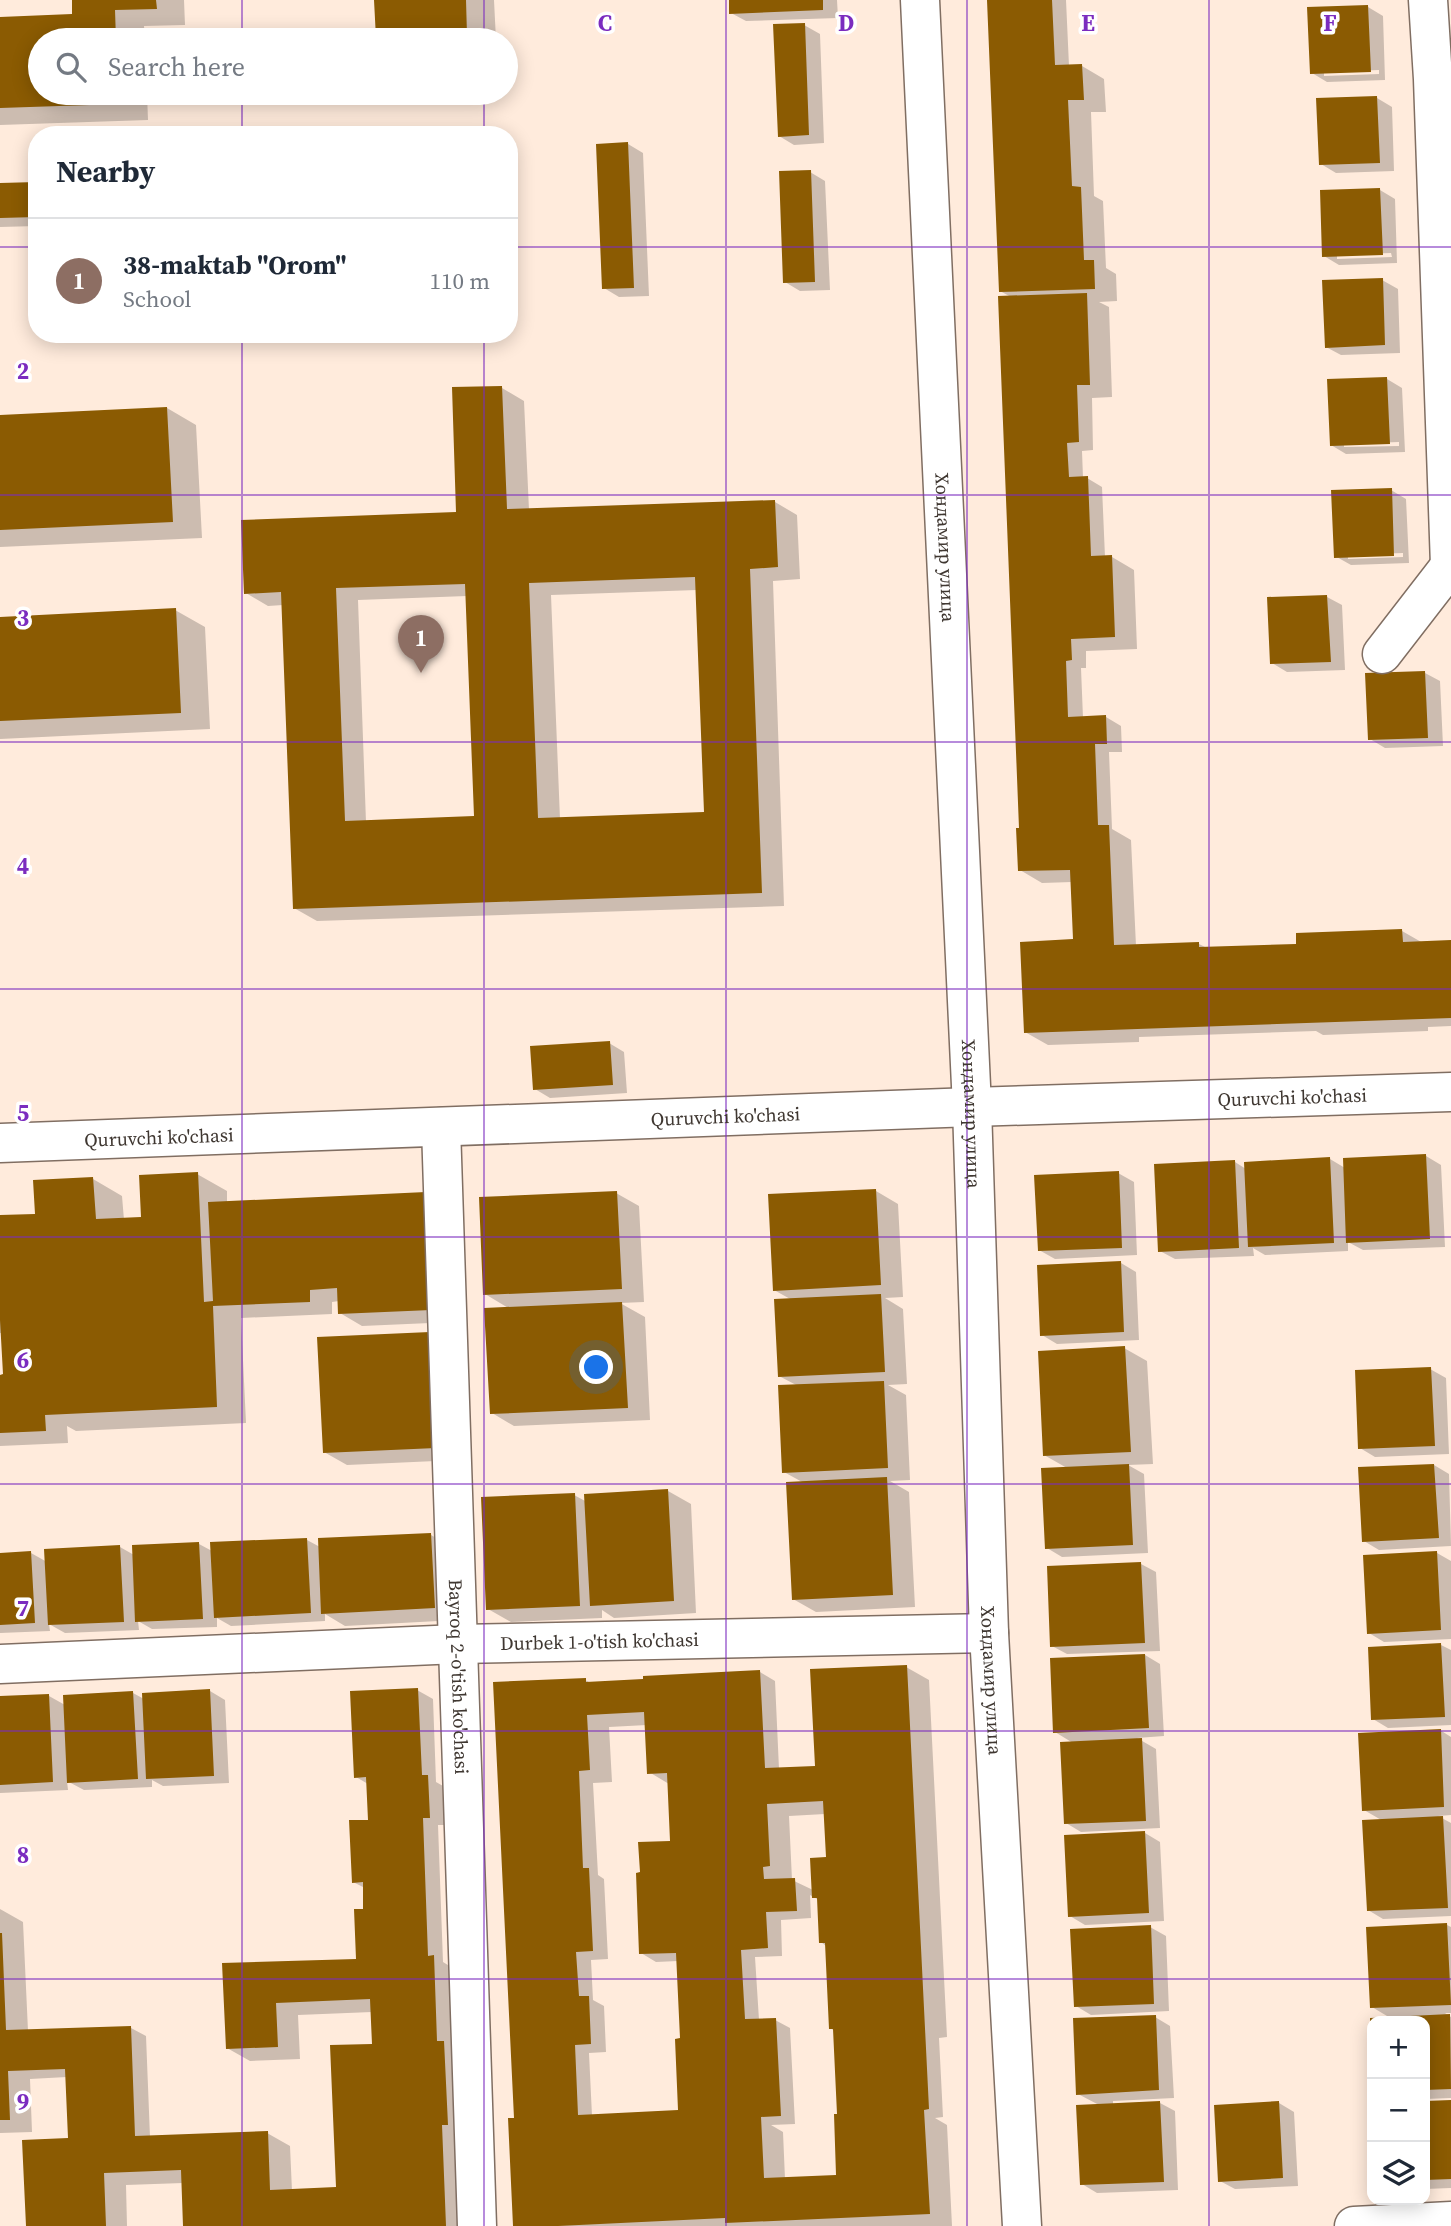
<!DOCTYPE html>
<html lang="en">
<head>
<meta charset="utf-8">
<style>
  :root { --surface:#fff; --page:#f6f6f7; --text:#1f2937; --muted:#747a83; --line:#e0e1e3; --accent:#db2777 }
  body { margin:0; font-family:"Source Serif 4",serif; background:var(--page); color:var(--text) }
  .controls { position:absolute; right:21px; bottom:21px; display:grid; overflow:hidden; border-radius:14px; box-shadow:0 4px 18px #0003 }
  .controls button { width:63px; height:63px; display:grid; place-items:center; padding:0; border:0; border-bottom:2px solid var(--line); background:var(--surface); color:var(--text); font:35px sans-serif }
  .you { position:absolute; left:597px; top:1368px; width:24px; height:24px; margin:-18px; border:5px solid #fff; border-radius:50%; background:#1a73e8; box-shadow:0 0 0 10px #1a73e833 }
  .badge { display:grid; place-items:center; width:46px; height:46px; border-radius:50%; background:var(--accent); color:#fff; font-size:23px; font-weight:700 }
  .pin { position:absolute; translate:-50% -58px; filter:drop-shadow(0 2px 4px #0008) }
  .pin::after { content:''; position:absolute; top:37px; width:24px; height:21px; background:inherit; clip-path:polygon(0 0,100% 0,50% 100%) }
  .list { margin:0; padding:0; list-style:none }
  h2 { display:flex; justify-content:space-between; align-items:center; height:91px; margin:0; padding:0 28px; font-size:30px }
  h2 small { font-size:23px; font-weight:400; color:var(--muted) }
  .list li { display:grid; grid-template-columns:46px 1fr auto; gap:21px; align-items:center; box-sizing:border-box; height:126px; padding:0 28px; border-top:2px solid var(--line) }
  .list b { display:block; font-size:26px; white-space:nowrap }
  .list p { margin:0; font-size:23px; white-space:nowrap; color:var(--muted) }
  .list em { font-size:23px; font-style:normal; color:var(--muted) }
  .icon { flex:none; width:38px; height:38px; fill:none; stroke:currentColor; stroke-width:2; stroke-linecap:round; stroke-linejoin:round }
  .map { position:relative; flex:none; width:1451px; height:2226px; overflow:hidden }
  .search { position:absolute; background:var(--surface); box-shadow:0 4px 18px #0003; left:28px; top:28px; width:490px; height:77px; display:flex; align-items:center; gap:18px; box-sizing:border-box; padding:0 24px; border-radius:38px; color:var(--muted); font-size:26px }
  .panel { position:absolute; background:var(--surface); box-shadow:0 4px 18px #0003; left:28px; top:126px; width:490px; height:217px; border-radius:28px }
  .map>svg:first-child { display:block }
  .shadow { fill:#0003; fill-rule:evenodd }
  .building { fill:#8b5b02; fill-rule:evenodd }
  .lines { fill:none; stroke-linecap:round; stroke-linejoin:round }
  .minor-casing { stroke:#806e62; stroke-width:41 }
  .minor { stroke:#fff; stroke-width:38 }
  .grid { fill:none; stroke:#7b2cbf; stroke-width:2; stroke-opacity:0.55 }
  .labels { text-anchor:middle; stroke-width:7; stroke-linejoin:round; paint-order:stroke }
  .street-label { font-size:19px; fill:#3f3731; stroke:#fff }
  .grid-label { font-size:23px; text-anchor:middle; font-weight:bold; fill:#7b2cbf; stroke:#fff; stroke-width:7; stroke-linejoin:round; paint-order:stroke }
</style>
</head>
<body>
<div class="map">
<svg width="1451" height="2226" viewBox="0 0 1451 2226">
  <rect width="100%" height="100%" fill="#ffebdc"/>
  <!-- shadow -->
  <path class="shadow" d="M74,0H184L185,25L144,26L145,40H40V93H147L148,120L0,125V18L74,16Z
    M376,0H494L496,40H383L378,37Z
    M730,0H837L838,18L746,21L731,13Z
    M989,0H1066L1069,66H1082L1104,79L1106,112H1091L1094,196L1103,201L1106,268L1116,274L1117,301L1099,302L1109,307L1112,397L1092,398L1093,450L1082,451L1083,478H1087L1102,487L1105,557H1112L1134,570L1137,649L1086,651V668H1081L1083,718L1106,717L1121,726L1122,752H1109L1112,829L1131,840L1136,946L1199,944L1207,948L1295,946L1402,931L1423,943L1451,942V1026L1428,1027V1031L1323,1035L1316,1031L1139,1037V1042L1048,1045L1025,1032L1075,941L1072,882L1042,883L1020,870L1011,297L1000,291Z
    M1368,7L1383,16L1385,80L1327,82L1312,73ZM1379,70V74L1324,76V72Z
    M804,25L820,34L824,143L794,145L779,136Z
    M1377,98L1392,107L1394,171L1336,173L1321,164Z
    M628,144L643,153L649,296L619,297L604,288Z
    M810,172L825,181L830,290L800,291L785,282Z
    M37,183V226L0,227V185Z
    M1380,190L1395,199L1397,263L1339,265L1324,256ZM1391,253L1392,257L1337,259V255Z
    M1382,280L1398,289L1400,353L1341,355L1326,347Z
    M1387,379L1402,388L1405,452L1346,454L1331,445ZM1399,442V446L1344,447V444Z
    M502,388L524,401L529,510L775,502L797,515L800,579L773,581L784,906L317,921L294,908L283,605L268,606L246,593L458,514ZM697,590L705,814L560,819L551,595ZM467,596L476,818L366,822L358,600Z
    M167,408L196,425L202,538L0,547V416Z
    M1391,490L1406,499L1409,563L1351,565L1335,556ZM1403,553V557L1348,559V555Z
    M1327,597L1342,605L1345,670L1287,672L1272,663Z
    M175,610L205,627L210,729L0,739V618Z
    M1425,673L1440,681L1443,746L1385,748L1370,739Z
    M609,1043L624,1052L627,1093L550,1098L535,1089Z
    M1426,1156L1441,1165L1445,1247L1363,1250L1348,1242V1251L1265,1255L1253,1248L1254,1256L1175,1259L1160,1251L1235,1162L1246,1169L1330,1159L1345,1168Z
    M1118,1173L1134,1182L1137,1255L1055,1259L1039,1250Z
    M197,1174L227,1191V1203L453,1322L362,1326L340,1313L339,1301L332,1302V1314L241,1318L246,1423L76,1431L67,1426L68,1443L0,1446V1376H5L3,1333H0V1217L37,1215L93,1179L122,1196L124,1220L143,1219Z
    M876,1191L898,1204L903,1297L885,1298L903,1309L907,1384L888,1385L906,1395L910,1480L890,1481L909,1492L915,1607L816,1612L793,1599L804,1483L784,1472L798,1386L779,1376L792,1300L774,1290Z
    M616,1193L639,1206L644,1302L620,1303L645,1317L650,1420L514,1426L492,1413L510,1309L485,1294Z
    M1121,1263L1136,1272L1139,1340L1057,1344L1042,1335Z
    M319,1339L458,1460L347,1465L324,1452Z
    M1124,1348L1147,1361L1153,1464L1128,1465L1144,1474L1148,1553L1062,1557L1047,1548L1067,1468L1044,1455Z
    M1430,1369L1446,1378L1449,1454L1375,1457L1360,1448Z
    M1434,1465L1449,1474L1451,1546L1379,1550L1364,1541Z
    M668,1491L691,1504L696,1613L614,1618L602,1610V1618L511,1622L488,1609L574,1495L587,1502Z
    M431,1535L453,1548L457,1620L345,1626L325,1614V1621L231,1626L217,1618V1627L152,1629L138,1621L139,1630L65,1633L49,1624L50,1631L0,1633V1554L31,1553L47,1562L120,1547L134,1555L199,1544L212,1551L307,1540L320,1547Z
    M1437,1553L1451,1561V1639L1384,1642L1369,1633Z
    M1141,1564L1156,1572L1160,1651L1067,1654L1052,1646Z
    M1441,1645L1451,1650V1725L1388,1728L1373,1719Z
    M1145,1655L1160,1664L1164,1736L1137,1738L1156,1749L1160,1828L1081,1832L1066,1823L1073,1743L1055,1732Z
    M906,1667L929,1680L947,2037L939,2038L943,2117L935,2118L947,2125L952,2226H515L519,2119L585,1680L591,1683L760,1672L775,1681L779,1769L817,1767ZM647,1725L649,1772L669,1784L672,1843L641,1953L656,1962L678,1961L682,2040L680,2112L592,2116L589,2053L606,2052L604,2006L593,2000L591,1960L608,1959L604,1879L598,1875L593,1783L612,1782L609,1727ZM825,1814L828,1859L813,1890L792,1880L789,1816ZM810,1895L819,1900L821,1942L826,1946L830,2028L835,2031L839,2115L838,2176L785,2179L783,2132L771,2125L795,2124L790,2028L775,2020H759L755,1957L782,1956L781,1920L811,1918Z
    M417,1690L433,1699L436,1782L443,1786L444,1825H438L443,1962L456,1970L468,2226H185L183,2183L126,2185L127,2226H28L75,2140L67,2077L30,2079L32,2132L0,2133V1909L23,1922L28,2031L131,2028L146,2036L150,2137L267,2133L290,2146L292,2191L338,2189L374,2045L372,2012L298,2015L300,2059L250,2061L227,2048L224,1965L358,1960L365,1910V1888L353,1882L369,1821L368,1784L356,1777Z
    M210,1691L225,1700L229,1783L163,1786L152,1780V1787L84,1790L67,1781L68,1790L0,1793V1698L49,1696L65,1705L133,1693L144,1699Z
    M1440,1730L1451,1737V1815L1438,1816L1451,1823V1916L1383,1919L1368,1910L1383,1821L1364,1810Z
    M1145,1833L1160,1842L1164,1921L1085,1925L1070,1916Z
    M1447,1925L1451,1927V2013H1445L1451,2017V2098L1425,2099V2021H1372V2029V2020L1392,2019L1372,2007Z
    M1150,1927L1166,1936L1169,2011L1091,2015L1076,2006Z
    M1155,2017L1170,2026L1174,2098L1113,2101V2105L1160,2103L1175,2111L1178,2190L1097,2193L1082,2184L1099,2105L1078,2094Z
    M1451,2102V2188L1425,2189V2103Z
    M1279,2103L1294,2112L1298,2186L1235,2189L1220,2181Z"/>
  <!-- building -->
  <path class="building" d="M72,0H156L157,9L115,10L116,40H40V93H118L119,104L0,108V17L72,14Z
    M374,0H466L467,35L376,38Z
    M729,0H823V10L729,14Z
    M987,0H1052L1055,65L1082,64L1084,100H1068L1072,186L1081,187L1084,260H1094L1095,289L999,292Z
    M1368,5L1371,72L1310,74L1307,7Z
    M805,23L809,135L778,137L773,24Z
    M1377,96L1380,163L1319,165L1316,98Z
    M628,142L634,288L602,289L596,144Z
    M811,170L815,282L783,283L779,171Z
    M37,182V217L0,218V183Z
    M1380,188L1383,255L1322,257L1320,190Z
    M1383,278L1385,345L1325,348L1322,280Z
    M1087,293L1090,385H1077L1079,442L1067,443L1069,477L1088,476L1091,556L1112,555L1115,637L1071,639L1072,660L1066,661L1068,717L1106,715L1107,744H1095L1098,825H1109L1114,945L1199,942V947L1296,944V933L1402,929L1403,942L1451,940V1018L1024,1033L1020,942L1073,939L1070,870L1018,871L1016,828H1019L998,296Z
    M1387,377L1390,444L1330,446L1327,379Z
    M502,386L507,509L775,500L778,567L750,569L762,893L293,909L281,592L244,594L241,520L456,512L452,387ZM695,577L704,812L538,818L529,583ZM465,584L474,816L345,821L336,588Z
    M167,407L173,522L0,530V415Z
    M1392,488L1394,556L1334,558L1331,490Z
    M1327,595L1331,662L1270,664L1267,597Z
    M176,608L181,713L0,721V617Z
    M1425,671L1428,738L1368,740L1365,673Z
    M610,1041L613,1085L533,1090L530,1046Z
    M1426,1154L1430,1239L1346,1243L1343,1158Z
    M1330,1157L1334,1243L1248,1247L1244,1162Z
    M1235,1160L1239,1248L1158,1252L1154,1164Z
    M1119,1171L1122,1248L1038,1251L1034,1175Z
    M198,1172L204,1302L213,1301L208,1202L426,1192L431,1310L338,1314L337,1288L310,1290V1302L213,1306L217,1407L45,1415L46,1431L0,1433V1375L3,1374L0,1320V1215L35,1214L33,1180L93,1177L96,1219L141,1217L139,1175Z
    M876,1189L881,1285L773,1291L768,1194Z
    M617,1191L622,1289L483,1295L479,1197Z
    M1121,1261L1124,1332L1040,1336L1037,1265Z
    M881,1294L885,1372L778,1377L774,1299Z
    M622,1302L628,1408L490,1414L484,1308Z
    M430,1332L436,1448L323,1453L317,1337Z
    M1125,1346L1131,1452L1043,1456L1038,1351Z
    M1431,1367L1435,1446L1358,1449L1355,1370Z
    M884,1381L888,1468L782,1473L778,1385Z
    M1129,1464L1133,1545L1045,1549L1041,1468Z
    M1434,1464L1439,1538L1362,1542L1358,1467Z
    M887,1477L893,1595L792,1600L786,1482Z
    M668,1489L674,1601L590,1606L584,1494Z
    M575,1493L580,1606L486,1610L481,1497Z
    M431,1533L435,1608L321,1614L318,1538Z
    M307,1538L311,1613L214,1618L210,1542Z
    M199,1542L203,1619L135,1622L132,1545Z
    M120,1545L124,1622L48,1625L44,1549Z
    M31,1551L35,1623L0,1625V1553Z
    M1437,1551L1441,1630L1367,1634L1363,1555Z
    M1141,1562L1145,1643L1050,1647L1047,1566Z
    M1441,1643L1445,1717L1371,1720L1368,1647Z
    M1145,1654L1149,1728L1053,1733L1050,1658Z
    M907,1665L929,2109L924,2110L930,2214L725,2223V2218L558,2226H513L508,2118H514L493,1682L586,1678V1682L643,1679V1676L760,1670L765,1768L815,1766L810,1669ZM644,1712L647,1774L667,1773L670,1841L638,1842L640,1872L636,1873L639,1954L676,1953L680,2038L675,2039L678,2110L578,2115L575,2045L591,2044L589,1996H579L576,1952L593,1951L589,1868H583L579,1771L590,1770L587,1715ZM823,1801L826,1857L810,1858L812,1898H817L819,1943H825L829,2029H833L837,2114H834L836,2175L764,2178L761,2117L781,2116L776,2018L745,2019L741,1950L768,1948L766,1912L797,1911L795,1878L764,1879L763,1867L770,1866L767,1804Z
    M418,1688L422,1775H428L430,1818H423L428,1956L434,1955L437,2041H444L448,2125H442L446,2226H183L181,2170L104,2173L106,2226H26L22,2140L68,2138L65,2069L8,2071L10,2120H0V1933H2L6,2030L131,2026L135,2136L268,2131L270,2190L336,2187L330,2045L372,2044L370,1999L276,2003L278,2047L226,2049L222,1963L356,1959L354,1909H363V1882L352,1883L349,1820H368L366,1777L354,1778L350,1691Z
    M210,1689L214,1776L146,1779L142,1693Z
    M133,1691L138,1779L67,1783L63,1695Z
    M49,1694L53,1782L0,1785V1696Z
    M1441,1729L1444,1807L1362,1811L1358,1733Z
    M1142,1738L1146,1821L1064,1824L1060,1742Z
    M1443,1816L1448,1908L1367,1911L1362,1820Z
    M1145,1831L1149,1913L1068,1917L1064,1835Z
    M1447,1923L1451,2005L1370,2008L1366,1927Z
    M1151,1925L1154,2004L1074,2007L1070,1929Z
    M1450,2014L1451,2089L1425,2090V2021H1370V2018Z
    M1156,2015L1159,2090L1076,2095L1073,2018Z
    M1451,2100V2179L1425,2180V2101Z
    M1160,2101L1164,2182L1080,2185L1076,2105Z
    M1279,2101L1283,2178L1218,2182L1214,2105Z"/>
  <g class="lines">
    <defs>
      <g id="minor">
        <path id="s1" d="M920,0L972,1107L989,1633L1022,2226"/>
        <path d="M1428,0L1433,79L1450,566"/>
        <path d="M1382,654L1450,566"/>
        <path id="s2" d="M441,1127L477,2226"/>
        <path id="s3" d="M0,1143L972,1107L1451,1092"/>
        <path id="s4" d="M0,1664L458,1644L989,1633"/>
        <path d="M1354,2226L1451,2221"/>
      </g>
    </defs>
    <!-- minor casing -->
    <use href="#minor" class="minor-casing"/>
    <!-- minor -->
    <use href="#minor" class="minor"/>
  </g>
  <!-- grid -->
  <path class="grid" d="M242,0V40M484,0V40M726,0V2226M967,0V2226M1209,0V2226M242,93V135M484,93V135M0,247H37M509,247H1451M242,334V2226M484,334V2226M0,495H1451M0,742H1451M0,989H1451M0,1237H1451M0,1484H1451M0,1731H1451M0,1979H1451"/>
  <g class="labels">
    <!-- street labels -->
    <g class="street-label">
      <text dy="7" stroke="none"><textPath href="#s1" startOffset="548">Хондамир улица</textPath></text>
      <text dy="7" stroke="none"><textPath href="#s3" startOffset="1293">Quruvchi ko'chasi</textPath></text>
      <text dy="7" stroke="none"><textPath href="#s1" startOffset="1115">Хондамир улица</textPath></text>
      <text dy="7" stroke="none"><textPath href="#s3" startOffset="726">Quruvchi ko'chasi</textPath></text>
      <text dy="7" stroke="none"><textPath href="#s3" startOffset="159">Quruvchi ko'chasi</textPath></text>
      <text dy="7" stroke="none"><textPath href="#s4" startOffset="600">Durbek 1-o'tish ko'chasi</textPath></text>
      <text dy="7" stroke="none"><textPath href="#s2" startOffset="550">Bayroq 2-o'tish ko'chasi</textPath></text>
      <text dy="7" stroke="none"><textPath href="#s1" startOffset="1682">Хондамир улица</textPath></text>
    </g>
  </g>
  <g class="grid-label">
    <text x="605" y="31">C</text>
    <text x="846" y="31">D</text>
    <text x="1088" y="31">E</text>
    <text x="1330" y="31">F</text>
    <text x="23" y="379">2</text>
    <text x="23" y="626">3</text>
    <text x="23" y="874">4</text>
    <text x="23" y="1121">5</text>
    <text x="23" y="1368">6</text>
    <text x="23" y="1616">7</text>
    <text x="23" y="1863">8</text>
    <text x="23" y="2110">9</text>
  </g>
</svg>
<div class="controls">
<button>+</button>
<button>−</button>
<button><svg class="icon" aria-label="layers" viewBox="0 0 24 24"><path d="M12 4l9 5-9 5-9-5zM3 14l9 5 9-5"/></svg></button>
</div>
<div class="you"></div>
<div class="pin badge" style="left:421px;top:673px;background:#8d6e63">1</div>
<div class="search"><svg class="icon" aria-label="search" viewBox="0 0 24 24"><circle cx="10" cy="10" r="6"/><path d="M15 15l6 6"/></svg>Search here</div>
<section class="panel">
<h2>Nearby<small></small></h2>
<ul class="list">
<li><span class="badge" style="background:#8d6e63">1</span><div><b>38-maktab &quot;Orom&quot;</b><p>School</p></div><em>110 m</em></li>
</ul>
</section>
</div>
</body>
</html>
